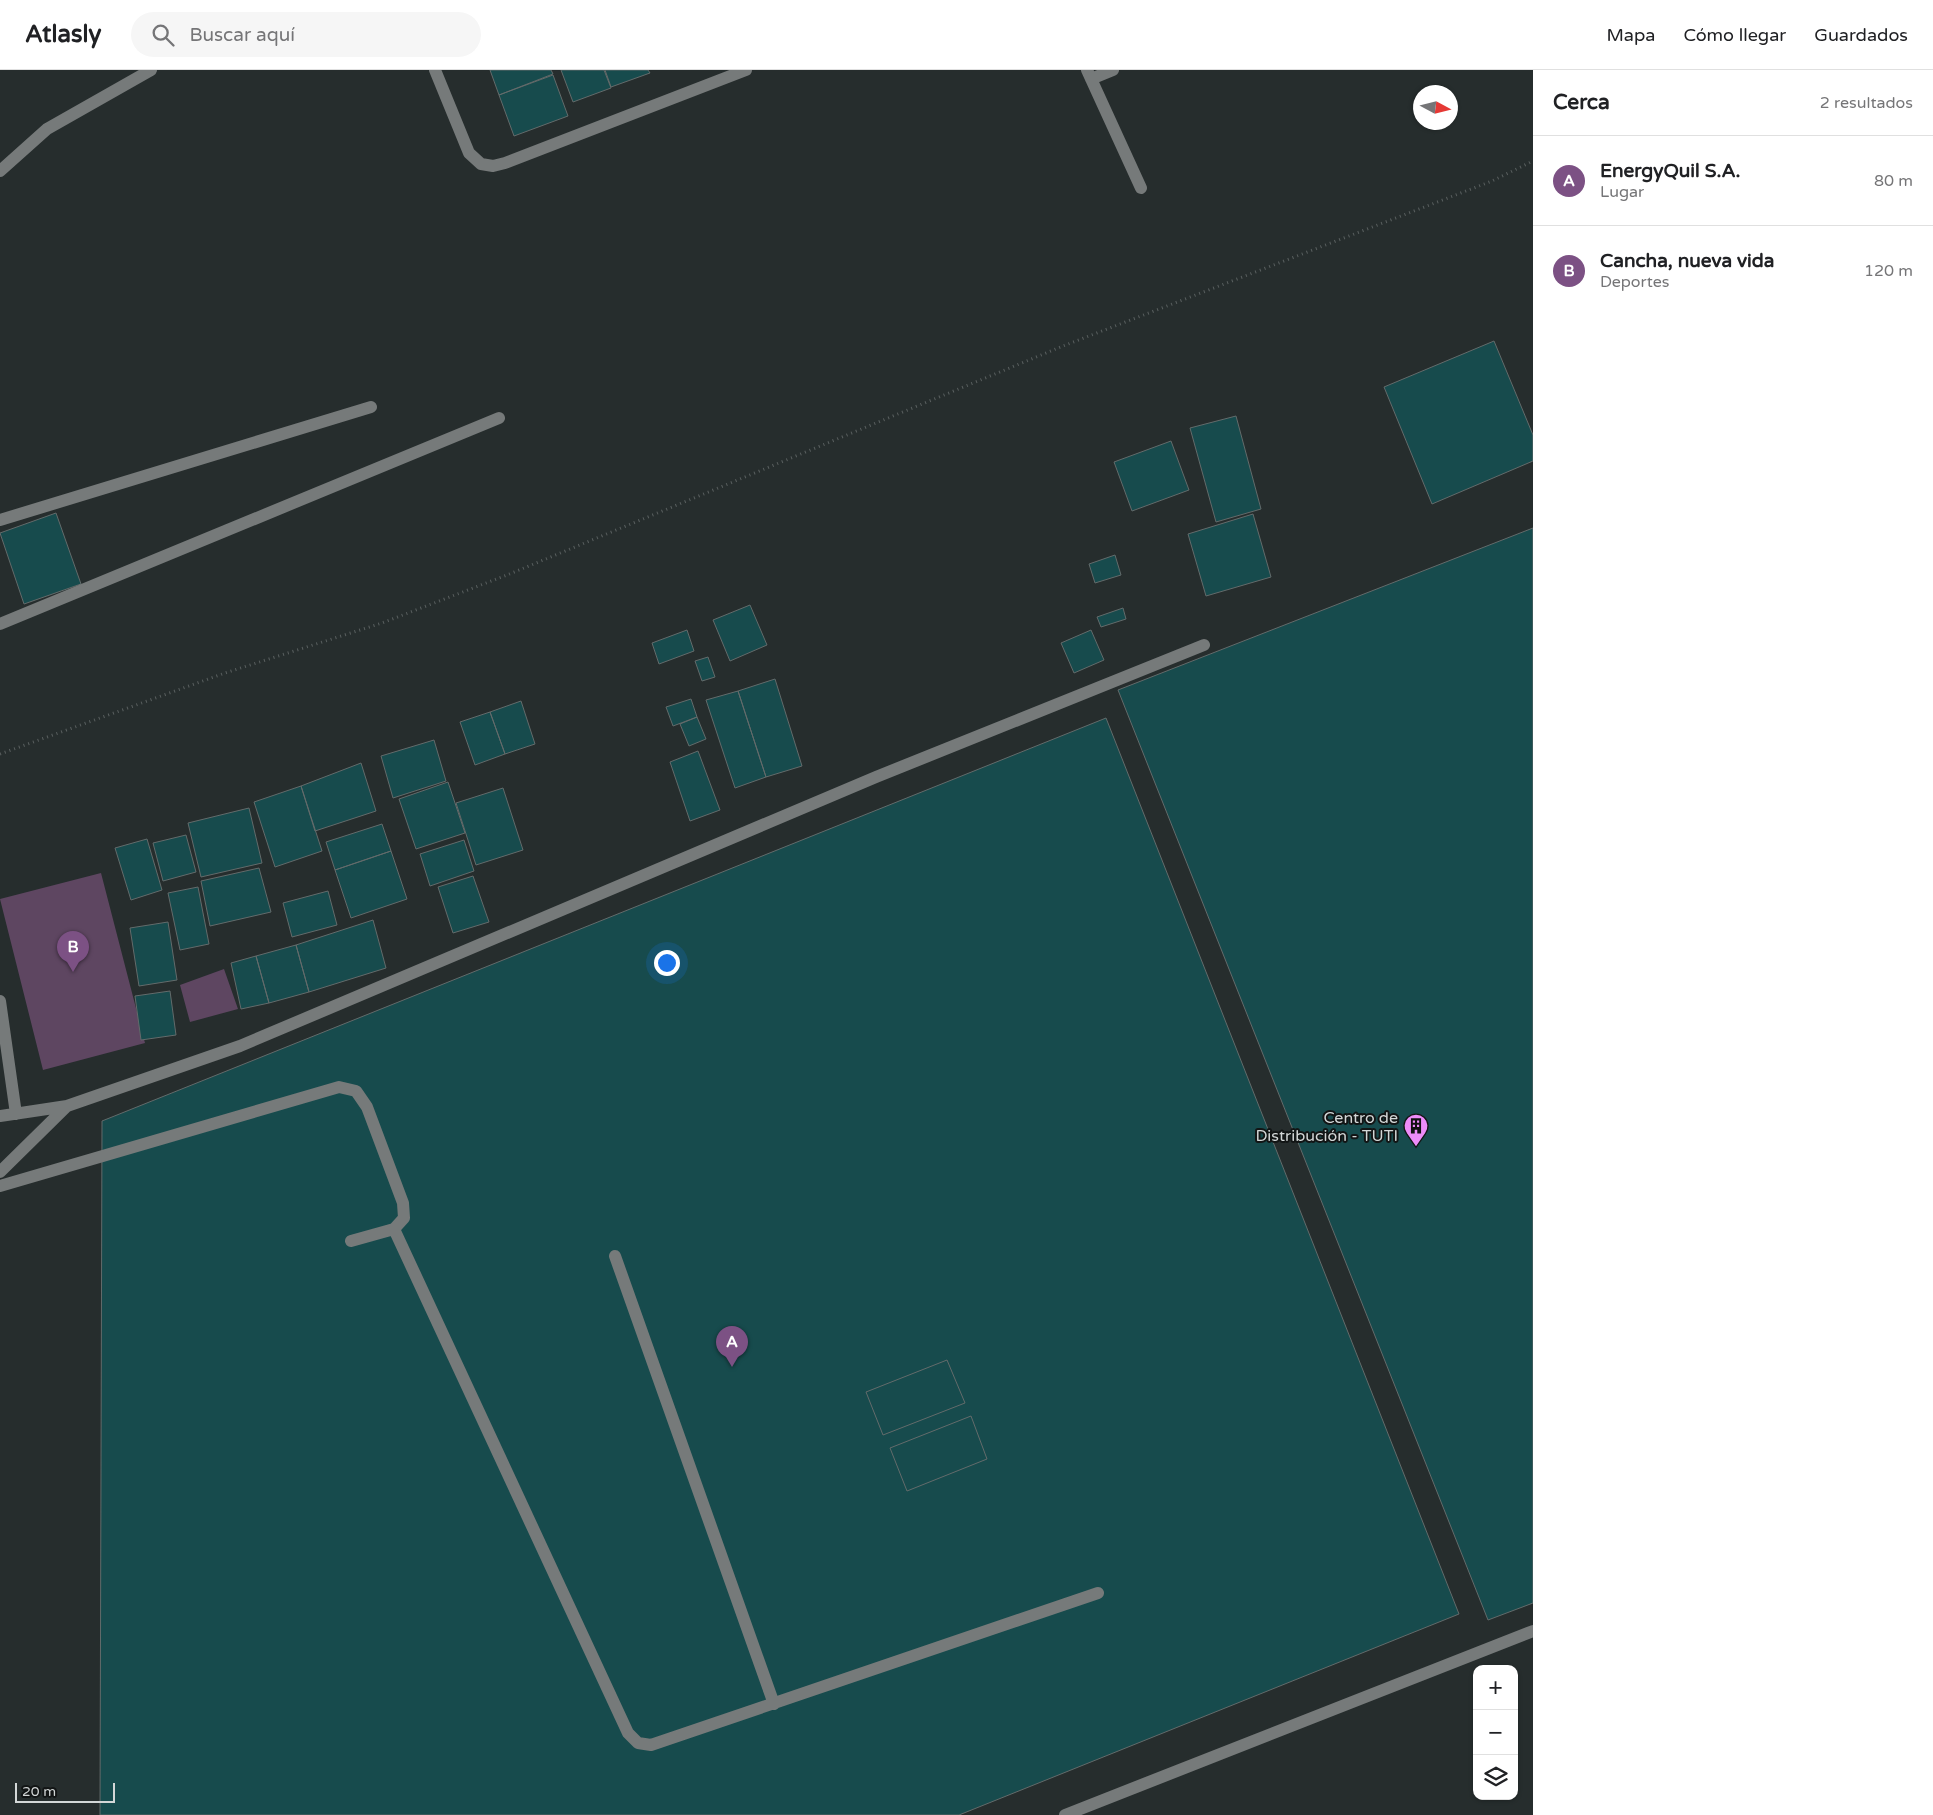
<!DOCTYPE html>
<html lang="es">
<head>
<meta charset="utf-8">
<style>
  :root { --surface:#fff; --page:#f6f6f6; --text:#202124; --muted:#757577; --line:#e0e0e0; --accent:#7c5184 }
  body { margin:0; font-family:"Varela Round",sans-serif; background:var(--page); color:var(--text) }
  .controls { position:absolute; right:15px; bottom:15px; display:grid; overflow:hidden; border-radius:10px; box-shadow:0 1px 4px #0004 }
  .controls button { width:45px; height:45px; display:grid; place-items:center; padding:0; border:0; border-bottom:1px solid var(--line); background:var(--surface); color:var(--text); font:25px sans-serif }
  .compass { position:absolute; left:1413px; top:15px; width:45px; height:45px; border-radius:50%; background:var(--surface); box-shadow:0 1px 4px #0004; rotate:97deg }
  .scale { position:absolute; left:15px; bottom:12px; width:100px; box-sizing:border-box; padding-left:5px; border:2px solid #d3d7d7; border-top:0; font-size:14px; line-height:18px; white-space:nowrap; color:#d3d7d7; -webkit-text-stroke:4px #121515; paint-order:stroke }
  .you { position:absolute; left:666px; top:892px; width:18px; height:18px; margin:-12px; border:4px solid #fff; border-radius:50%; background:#1a73e8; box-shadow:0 0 0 8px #1a73e833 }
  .badge { display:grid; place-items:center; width:32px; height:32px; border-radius:50%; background:var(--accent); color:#fff; font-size:16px; font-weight:700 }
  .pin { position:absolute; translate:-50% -41px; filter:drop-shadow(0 1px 2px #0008) }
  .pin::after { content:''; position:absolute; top:26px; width:18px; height:15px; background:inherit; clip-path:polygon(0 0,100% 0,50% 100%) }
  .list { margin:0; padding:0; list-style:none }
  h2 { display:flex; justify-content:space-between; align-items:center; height:65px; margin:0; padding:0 20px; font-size:21px }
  h2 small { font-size:16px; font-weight:400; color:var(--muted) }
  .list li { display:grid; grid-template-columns:32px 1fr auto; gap:15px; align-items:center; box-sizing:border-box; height:90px; padding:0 20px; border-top:1px solid var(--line) }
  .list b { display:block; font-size:19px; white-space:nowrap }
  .list p { margin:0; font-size:16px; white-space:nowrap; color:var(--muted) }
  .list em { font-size:16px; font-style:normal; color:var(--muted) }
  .icon { flex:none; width:28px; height:28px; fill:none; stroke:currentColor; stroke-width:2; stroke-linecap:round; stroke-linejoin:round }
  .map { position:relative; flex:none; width:1533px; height:1745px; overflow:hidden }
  header { display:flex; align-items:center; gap:30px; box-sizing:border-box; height:70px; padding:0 25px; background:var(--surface); border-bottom:1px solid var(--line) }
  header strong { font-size:24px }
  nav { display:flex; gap:28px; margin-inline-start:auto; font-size:18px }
  .search { width:350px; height:45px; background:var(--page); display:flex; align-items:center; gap:12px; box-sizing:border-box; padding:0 18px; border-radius:28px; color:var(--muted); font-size:19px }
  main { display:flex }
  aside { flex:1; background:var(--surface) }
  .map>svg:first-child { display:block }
  .green { fill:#5e4661 }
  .building { fill:#174b4d; stroke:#636b6b }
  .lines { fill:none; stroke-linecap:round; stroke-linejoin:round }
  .path { stroke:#5a6060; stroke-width:3; stroke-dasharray:1 4; stroke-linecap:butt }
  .minor { stroke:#767a7a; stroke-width:12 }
  .labels { text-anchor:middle; stroke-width:4; stroke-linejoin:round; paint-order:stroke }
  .poi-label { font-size:16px; fill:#d3d7d7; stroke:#121515; text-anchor:end }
</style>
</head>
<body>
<header>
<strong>Atlasly</strong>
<div class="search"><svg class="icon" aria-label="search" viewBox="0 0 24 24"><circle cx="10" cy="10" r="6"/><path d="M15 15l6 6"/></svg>Buscar aquí</div>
<nav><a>Mapa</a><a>Cómo llegar</a><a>Guardados</a></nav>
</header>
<main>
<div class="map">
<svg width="1533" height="1745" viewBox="0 0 1533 1745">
  <rect width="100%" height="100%" fill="#262d2d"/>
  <!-- green -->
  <path class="green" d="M101,803L145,973L43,1000L0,829Z
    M224,899L238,939L190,952L180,915Z"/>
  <!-- building -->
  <path class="building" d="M490,0H551L553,4L499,25Z
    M561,0H604L611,18L573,32Z
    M605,0H648L650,3L611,17Z
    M553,5L568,46L514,66L499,25Z
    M1494,271L1533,365V391L1432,434L1384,317Z
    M1236,346L1261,439L1216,452L1190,358Z
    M1171,371L1189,420L1132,441L1114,392Z
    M56,443L81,514L24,534L0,463Z
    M1253,444L1271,507L1206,526L1188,464Z
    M1533,458V1533L1488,1550L1118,620Z
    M1115,485L1121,505L1095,513L1089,494Z
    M750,535L767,575L730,591L713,550Z
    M1123,538L1126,549L1101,557L1097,547Z
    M687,560L694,581L659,594L652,573Z
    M1091,560L1104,590L1074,603L1061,573Z
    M708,587L715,607L702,611L695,591Z
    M775,609L802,696L766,707L738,621Z
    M738,621L766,707L735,718L706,630Z
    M691,629L697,647L673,656L666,637Z
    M521,631L535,674L505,684L490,642Z
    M490,642L505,684L475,695L460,652Z
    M697,647L706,669L689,676L680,654Z
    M1106,648L1459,1544L959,1745H100L102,1051Z
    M434,670L446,711L393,728L381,686Z
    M698,681L720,740L690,751L670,692Z
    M361,693L376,741L315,761L301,716Z
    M448,712L465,763L416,779L399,729Z
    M301,716L322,781L275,797L254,732Z
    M503,718L523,780L476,795L456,733Z
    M249,738L262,793L201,807L188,753Z
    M382,754L391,781L335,800L326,772Z
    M186,765L196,802L163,811L153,773Z
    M147,769L162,820L131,830L115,778Z
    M464,770L474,801L430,816L420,784Z
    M391,781L407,829L351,848L335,800Z
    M259,798L271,842L210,856L201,811Z
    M473,806L489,852L453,863L438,817Z
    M198,817L209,874L180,880L168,823Z
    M328,821L337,855L292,867L283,833Z
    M373,850L386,898L309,922L296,875Z
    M168,852L177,910L139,916L130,858Z
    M296,875L309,922L269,933L256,886Z
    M256,886L269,933L241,939L231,893Z
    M170,921L176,965L141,970L135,926Z
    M947,1290L965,1333L883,1365L866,1322Z
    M971,1346L987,1389L907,1421L890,1378Z"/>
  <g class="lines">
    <!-- path -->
    <path class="path" d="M0,684L225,603L382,553L507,505L1063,276L1492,111L1533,91"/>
    <!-- minor -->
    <path class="minor" d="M435,0L469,83L481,94L493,96L505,93L746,0
      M1087,0L1141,118
      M1091,9L1113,0
      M0,101L47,59L151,0
      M0,450L371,337
      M0,554L499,348
      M0,931L16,1044
      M0,1046L67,1036L240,976L876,707L1204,575
      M0,1102L67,1036
      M0,1116L339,1017L356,1021L367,1037L403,1133L404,1148L394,1159L351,1171
      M394,1159L628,1663L638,1673L651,1675L1098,1523
      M615,1186L774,1634
      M1065,1745L1533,1561"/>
  </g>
  <!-- icons -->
  <defs>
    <symbol id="building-pin" viewBox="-11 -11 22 30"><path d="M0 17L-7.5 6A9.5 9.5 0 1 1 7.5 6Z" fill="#ed8cf9" stroke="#121515"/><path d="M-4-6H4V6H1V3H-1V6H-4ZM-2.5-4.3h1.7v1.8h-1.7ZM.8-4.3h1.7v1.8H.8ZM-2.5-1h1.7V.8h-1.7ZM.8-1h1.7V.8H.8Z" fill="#111"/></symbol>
  </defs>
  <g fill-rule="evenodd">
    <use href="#building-pin" x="1402" y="1042" width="28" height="38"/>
  </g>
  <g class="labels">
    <!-- poi labels -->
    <g class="poi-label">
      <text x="1398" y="1053">Centro de<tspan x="1398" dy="18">Distribución - TUTI</tspan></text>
    </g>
  </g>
</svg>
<div class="controls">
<button>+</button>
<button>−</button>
<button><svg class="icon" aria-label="layers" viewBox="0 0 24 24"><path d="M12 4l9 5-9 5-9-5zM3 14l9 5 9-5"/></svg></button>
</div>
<svg class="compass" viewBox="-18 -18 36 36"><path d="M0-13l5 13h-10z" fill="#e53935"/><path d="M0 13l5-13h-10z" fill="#757577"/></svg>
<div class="scale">20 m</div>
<div class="you"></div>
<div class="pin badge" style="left:732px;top:1297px">A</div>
<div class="pin badge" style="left:73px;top:902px">B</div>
</div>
<aside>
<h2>Cerca<small>2 resultados</small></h2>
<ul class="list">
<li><span class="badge">A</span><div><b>EnergyQuil S.A.</b><p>Lugar</p></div><em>80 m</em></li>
<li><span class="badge">B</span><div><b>Cancha, nueva vida</b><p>Deportes</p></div><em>120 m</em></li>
</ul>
</aside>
</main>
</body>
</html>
